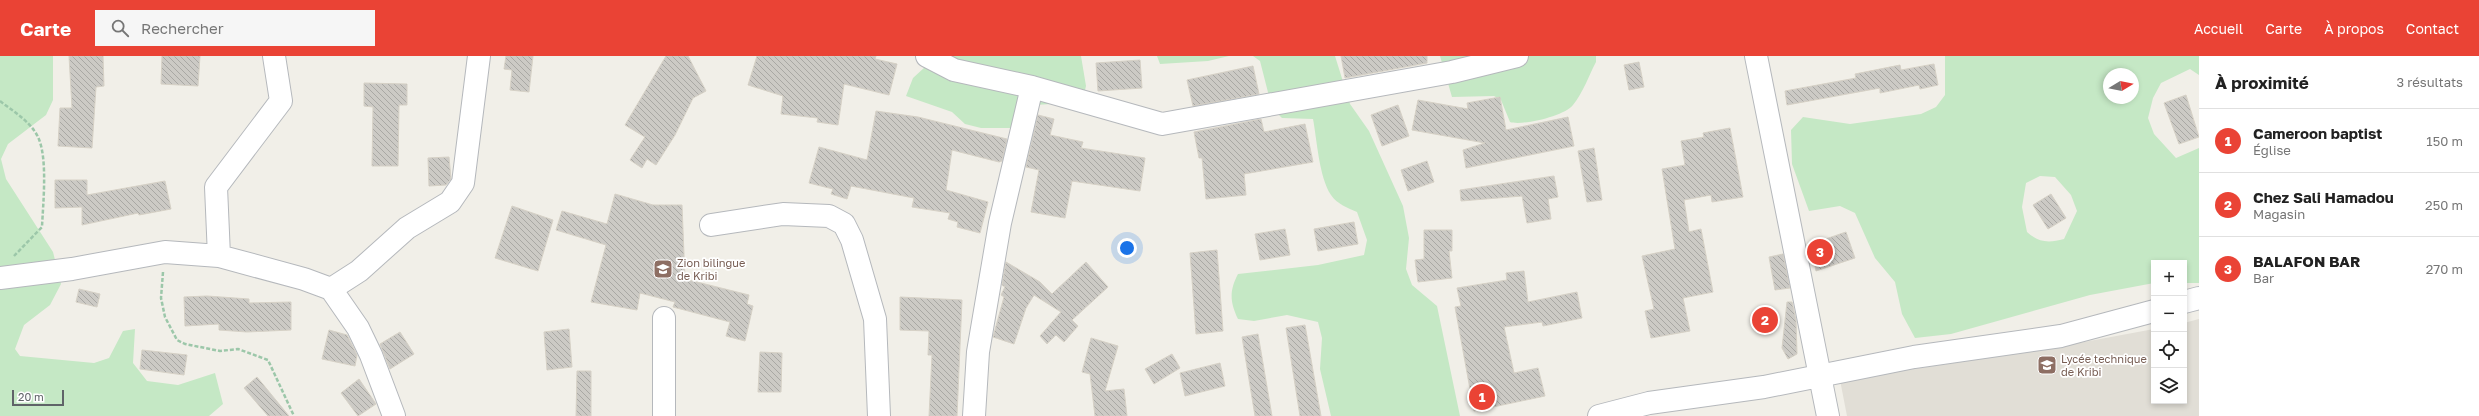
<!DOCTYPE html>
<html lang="fr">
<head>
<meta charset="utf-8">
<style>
  :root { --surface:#fff; --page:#f6f6f6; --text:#222; --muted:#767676; --line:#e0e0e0; --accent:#ea4335 }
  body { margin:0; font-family:"Golos Text",sans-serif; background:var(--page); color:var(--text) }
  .controls { position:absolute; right:12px; bottom:12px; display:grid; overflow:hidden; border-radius:0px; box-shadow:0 2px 6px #0003 }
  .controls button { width:36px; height:36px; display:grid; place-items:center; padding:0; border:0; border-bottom:1px solid var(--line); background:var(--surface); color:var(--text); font:20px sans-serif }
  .compass { position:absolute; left:2103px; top:12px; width:36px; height:36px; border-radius:50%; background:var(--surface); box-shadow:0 2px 6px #0003; rotate:80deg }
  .scale { position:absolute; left:12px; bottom:10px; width:52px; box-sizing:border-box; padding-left:4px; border:2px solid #5f6368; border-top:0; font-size:11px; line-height:14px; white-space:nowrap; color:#5f6368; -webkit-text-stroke:3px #fff; paint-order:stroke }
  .you { position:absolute; left:1127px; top:192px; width:14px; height:14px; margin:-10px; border:3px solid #fff; border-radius:50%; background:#1a73e8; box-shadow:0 0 0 6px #1a73e833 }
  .badge { display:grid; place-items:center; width:26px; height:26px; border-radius:50%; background:var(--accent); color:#fff; font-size:13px; font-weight:700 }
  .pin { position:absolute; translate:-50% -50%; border:2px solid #fff; box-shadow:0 1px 4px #0006 }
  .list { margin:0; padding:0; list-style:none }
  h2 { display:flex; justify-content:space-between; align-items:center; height:52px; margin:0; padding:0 16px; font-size:17px }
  h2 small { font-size:13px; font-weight:400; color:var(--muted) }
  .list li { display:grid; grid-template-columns:26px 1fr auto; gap:12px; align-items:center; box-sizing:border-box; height:64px; padding:0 16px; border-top:1px solid var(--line) }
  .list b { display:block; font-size:15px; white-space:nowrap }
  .list p { margin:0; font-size:13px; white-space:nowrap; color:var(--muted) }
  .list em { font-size:13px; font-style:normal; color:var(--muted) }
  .icon { flex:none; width:22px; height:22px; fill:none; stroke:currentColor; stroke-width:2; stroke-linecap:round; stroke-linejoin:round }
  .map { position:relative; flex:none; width:2199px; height:360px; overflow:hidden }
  header { display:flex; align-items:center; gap:24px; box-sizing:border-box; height:56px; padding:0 20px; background:var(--accent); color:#fff }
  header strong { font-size:19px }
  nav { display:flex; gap:22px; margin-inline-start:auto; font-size:14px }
  .search { width:280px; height:36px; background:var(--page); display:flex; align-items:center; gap:10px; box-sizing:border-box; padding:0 14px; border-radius:0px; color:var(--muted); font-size:15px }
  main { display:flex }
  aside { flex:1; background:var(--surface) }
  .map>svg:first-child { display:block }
  .education { fill:#e1ded6 }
  .grass { fill:#c5e8c5; fill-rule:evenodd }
  .building { fill:url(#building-back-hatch); stroke:#d6d1c6 }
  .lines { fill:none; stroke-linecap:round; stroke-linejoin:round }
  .minor-casing { stroke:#b5b8bc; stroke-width:24 }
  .path { stroke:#9cc7a9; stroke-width:2.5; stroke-dasharray:4 2; stroke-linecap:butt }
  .minor { stroke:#fff; stroke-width:22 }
  .labels { text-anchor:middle; stroke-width:3.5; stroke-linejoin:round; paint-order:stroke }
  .education-label { font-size:11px; fill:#785e54; stroke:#fff; text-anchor:start }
</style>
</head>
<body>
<header>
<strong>Carte</strong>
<div class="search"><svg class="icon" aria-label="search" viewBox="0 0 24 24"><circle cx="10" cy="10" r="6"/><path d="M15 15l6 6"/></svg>Rechercher</div>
<nav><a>Accueil</a><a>Carte</a><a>À propos</a><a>Contact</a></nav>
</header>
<main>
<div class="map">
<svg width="2199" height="360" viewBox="0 0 2199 360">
  <defs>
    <pattern id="building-back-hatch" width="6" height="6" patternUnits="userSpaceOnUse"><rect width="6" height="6" fill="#cccac5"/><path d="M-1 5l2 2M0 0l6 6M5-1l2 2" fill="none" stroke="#a9a8a4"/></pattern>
  </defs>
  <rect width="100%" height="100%" fill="#f1efe8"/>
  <!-- education -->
  <path class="education" d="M2199,263V360H1847L1840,324L2041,294L2154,273V345H2184V267Z"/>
  <!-- grass -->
  <path class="grass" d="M0,0H53V44L46,59L8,88L1,103L6,123L53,196L61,228L50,249L24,269L15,293L20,300L94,307L109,302L123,275L135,273L133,307L147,325L178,329L215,317L223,348L209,360H0Z
    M937,0H1081L1086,30L1082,46L1035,49L1012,72H981L965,68L952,56L906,40L913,22Z
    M1157,0H1229L1208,5L1160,8Z
    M1253,0H1335L1350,48L1369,75L1403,150L1409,182L1406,213L1412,229L1437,250L1460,360H1331L1320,313L1322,282L1318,266L1287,259L1254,265L1238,263C1230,246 1229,235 1238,218L1318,209L1364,199L1367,184L1357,156C1348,152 1337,148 1331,139C1319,121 1317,84 1313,63L1282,62L1272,52L1260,5Z
    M1440,0H1596V6C1589,19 1583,37 1573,49C1565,60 1522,70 1510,66L1501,44L1494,40L1452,41Z
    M1945,0H2199V19L2190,13L2161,27L2153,42L2148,62L2154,78L2176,102L2199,92V227H2184V207H2154V227L2090,239L1951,278L1915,282L1902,258L1895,226L1875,202L1855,157L1840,150L1809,155L1792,108L1791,74L1803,61L1850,68L1921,58L1936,51L1945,39ZM2109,18H2133V42H2109ZM2040,120L2055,121L2071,139L2077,155L2064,183C2049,187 2039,187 2027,176L2022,151L2026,127Z"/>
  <!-- building -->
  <path class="building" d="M69,0H103L104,30L96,31L92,92L58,90L60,52H72Z
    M162,0H200L198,30L161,28Z
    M506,0H533L529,36L510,34L512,14L504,13Z
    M666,0H688L706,35L693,42L675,79L656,109L647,103L642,112L630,104L645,81L625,69Z
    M757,0H876L875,3L897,8L889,39L844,28L838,69L817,66L818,62L781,58L783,40L748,29Z
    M1341,0H1427V7L1345,22Z
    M1140,4L1142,32L1098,35L1096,7Z
    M1639,6L1644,31L1629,34L1624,9Z
    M1934,8L1938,29L1920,33L1919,29L1880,37V32L1787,49L1785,35L1856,22L1855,18L1900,9L1901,14Z
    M1253,10L1259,38L1193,50L1187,24Z
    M364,27L407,28V49H399L398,110H372L373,51L364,50Z
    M2186,39L2199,81L2179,88L2164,47Z
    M1500,41L1506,74L1568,61L1574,90L1466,112L1463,94L1485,87L1412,74L1418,44L1468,53L1467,47Z
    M1398,49L1409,80L1382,90L1371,59Z
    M876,55L918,61L1007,83L1002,105L999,106L952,94L946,134L988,146L980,177L957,171L958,166L948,163L950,157L912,151L914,142L851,130L847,143L831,138L833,133L809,127L819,91L867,104Z
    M1038,59L1054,63L1050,79L1083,86L1081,92L1145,102L1140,135L1072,125L1065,162L1031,156L1039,114L1026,111Z
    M1261,63L1264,76L1305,68L1313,106L1244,118L1246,139L1206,143L1202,102H1199L1194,76Z
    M1730,72L1743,141L1712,146L1711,139L1684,144L1689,176L1701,173L1713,236L1683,242L1690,275L1651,282L1645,255L1654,253L1642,200L1675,193L1662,113L1685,109L1681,85L1704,81L1703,77Z
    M1594,92L1602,144L1587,146L1578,95Z
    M449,101L451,123L446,129L429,130L428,102Z
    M1427,105L1434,126L1408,135L1401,114Z
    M1554,120L1558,141L1548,143L1551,163L1527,167L1522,140L1461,145L1460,134Z
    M55,124H87V139L165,125L171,153L139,159L138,157L82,169V151L55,152Z
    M615,138L653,149H682L685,223L749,239L747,248L753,250L745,285L726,280L730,266L673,251L675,246L640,237L637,254L591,246L606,189L556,174L562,155L607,168Z
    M2051,138L2066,162L2048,173L2033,149Z
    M512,150L553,164L538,215L495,202Z
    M1354,166L1358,188L1318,195L1314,173Z
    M1285,173L1290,199L1260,204L1255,178Z
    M1424,174H1452V195H1449L1452,222L1418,226L1415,204L1424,203Z
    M1846,176L1855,202L1816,215L1811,188Z
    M1217,194L1223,275L1196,278L1190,197Z
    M1783,198L1790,232L1775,234L1769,201Z
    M1006,206L1040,226L1052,238L1086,206L1108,231L1072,264L1078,270L1064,286L1056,279L1047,288L1040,280L1061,256L1034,239L1026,252L1014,288L993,281L1004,241L1001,239L1005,231L1002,229Z
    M1524,215L1528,246L1577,236L1582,262L1543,270L1542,266L1504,271L1514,317L1538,312L1545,340L1474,355L1455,251L1461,250L1457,232L1507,224L1506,217Z
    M79,233L100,238L97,251L76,246Z
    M207,240L249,243V247L291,246V274L247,276L219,274V268L185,270L184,241Z
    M900,241L962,244L957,360H929L932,299H928L929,275L900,274Z
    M1787,246H1792L1796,264L1797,298L1788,303L1782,292Z
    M1305,269L1321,360H1300L1286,272Z
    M569,273L572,311L547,314L544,276Z
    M329,274L347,279L357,299L355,310L322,303Z
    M400,276L414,298L390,313L380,288Z
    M1258,278L1272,360H1255L1242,281Z
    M1091,282L1118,290L1105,335L1124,333L1127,360H1095L1090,318L1082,316Z
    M142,294L187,299L184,319L140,313Z
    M760,296L782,297L781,336H758Z
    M1172,298L1180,312L1154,328L1145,313Z
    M1220,307L1225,330L1185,340L1180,317Z
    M577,315H591V360H576Z
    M257,321L289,360H268L244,332Z
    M359,323L376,348L358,360L341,337Z"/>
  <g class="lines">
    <defs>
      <path id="minor" d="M927,0L954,14L1032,31L1162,68L1452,16L1517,0
        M1756,0L1828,360
        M711,169L783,158L829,160L844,168L852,184L875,263L879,360
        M219,200L216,131L281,45L274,0
        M0,222L72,213L165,196L219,200L304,223L331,233L358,272L371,299L394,360
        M331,233L359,215L407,172L450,146L463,127L479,0
        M2184,246L2199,242
        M664,262V360
        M974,360L978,296L1000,167L1032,31
        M1599,360L1649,347L1764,331L1914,301L2061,280L2154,255"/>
    </defs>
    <!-- minor casing -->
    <use href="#minor" class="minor-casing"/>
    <!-- path -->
    <path class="path" d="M0,45C14,56 30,65 38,81C48,102 43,148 42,171L14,200
      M163,216L161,242L165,261L177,284L185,288L220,295L238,293L268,304L294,360"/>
    <!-- minor -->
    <use href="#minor" class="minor"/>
  </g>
  <!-- icons -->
  <defs>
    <symbol id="school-square" viewBox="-11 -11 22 22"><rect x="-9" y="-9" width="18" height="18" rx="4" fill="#8d6e63" stroke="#fff"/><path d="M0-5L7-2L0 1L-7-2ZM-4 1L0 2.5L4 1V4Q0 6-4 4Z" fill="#fff"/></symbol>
  </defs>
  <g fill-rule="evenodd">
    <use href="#school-square" x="652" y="202" width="22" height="22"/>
    <use href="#school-square" x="2036" y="298" width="22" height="22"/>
  </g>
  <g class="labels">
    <!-- education labels -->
    <g class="education-label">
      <text x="677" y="211">Zion bilingue<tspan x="677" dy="13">de Kribi</tspan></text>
      <text x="2061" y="307">Lycée technique<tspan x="2061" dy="13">de Kribi</tspan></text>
    </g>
  </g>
</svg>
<div class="controls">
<button>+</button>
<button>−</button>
<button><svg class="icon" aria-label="locate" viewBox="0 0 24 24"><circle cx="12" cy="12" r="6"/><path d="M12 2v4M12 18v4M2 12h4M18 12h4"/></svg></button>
<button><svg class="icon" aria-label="layers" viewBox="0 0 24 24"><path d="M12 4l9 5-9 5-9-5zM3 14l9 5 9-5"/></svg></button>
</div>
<svg class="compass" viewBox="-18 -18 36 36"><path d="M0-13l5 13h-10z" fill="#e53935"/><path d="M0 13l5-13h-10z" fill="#767676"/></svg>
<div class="scale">20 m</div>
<div class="you"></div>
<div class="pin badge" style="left:1482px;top:341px">1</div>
<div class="pin badge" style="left:1765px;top:264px">2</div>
<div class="pin badge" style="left:1820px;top:196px">3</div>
</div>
<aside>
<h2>À proximité<small>3 résultats</small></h2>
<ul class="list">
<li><span class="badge">1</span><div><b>Cameroon baptist</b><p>Église</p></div><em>150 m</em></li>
<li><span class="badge">2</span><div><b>Chez Sali Hamadou</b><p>Magasin</p></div><em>250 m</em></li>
<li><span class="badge">3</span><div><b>BALAFON BAR</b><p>Bar</p></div><em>270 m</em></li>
</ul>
</aside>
</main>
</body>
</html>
